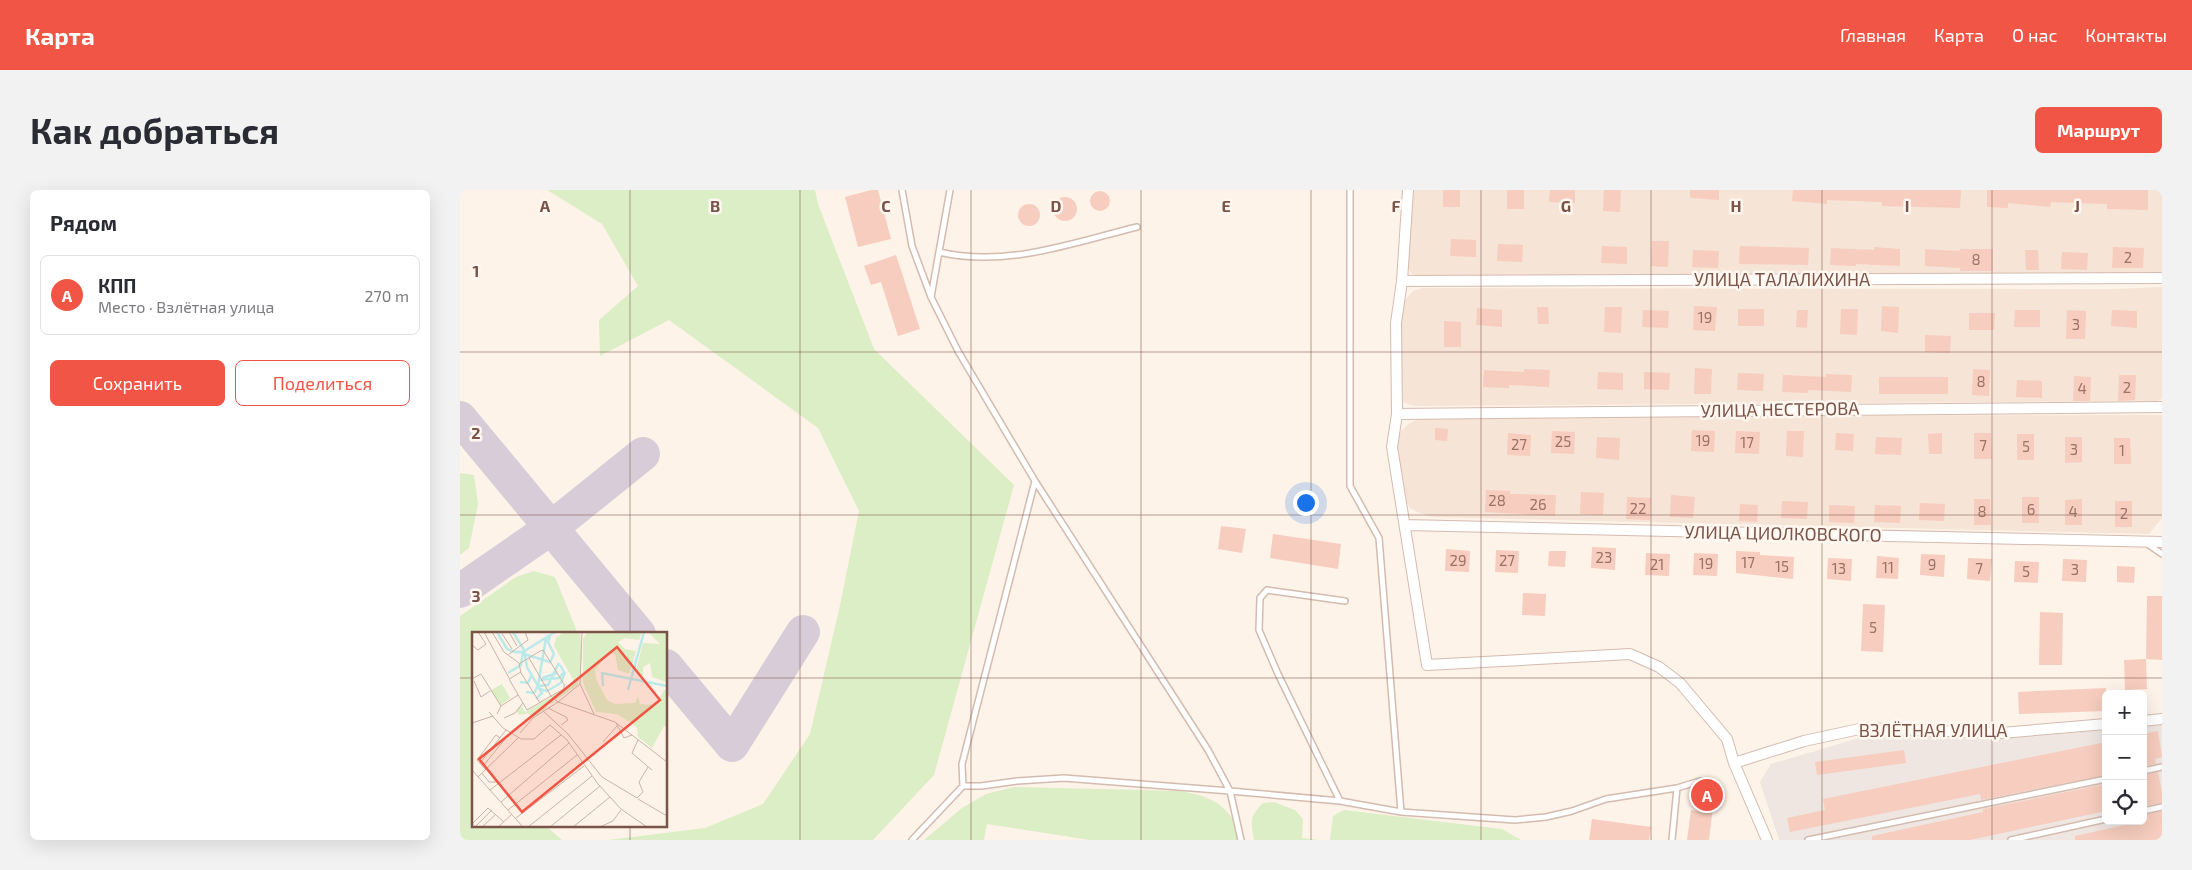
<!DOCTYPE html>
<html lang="ru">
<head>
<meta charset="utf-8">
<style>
  :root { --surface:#fff; --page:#f2f2f3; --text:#2b2b33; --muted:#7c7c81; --line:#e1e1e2; --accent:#f15545 }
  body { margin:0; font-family:"Exo 2",sans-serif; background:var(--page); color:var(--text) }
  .controls { position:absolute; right:15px; bottom:15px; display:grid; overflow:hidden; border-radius:8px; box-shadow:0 5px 20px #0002 }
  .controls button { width:45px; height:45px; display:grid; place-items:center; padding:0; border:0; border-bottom:1px solid var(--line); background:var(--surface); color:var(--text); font:25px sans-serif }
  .you { position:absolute; left:845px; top:312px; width:18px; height:18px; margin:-12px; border:4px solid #fff; border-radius:50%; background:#1a73e8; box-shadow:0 0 0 8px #1a73e833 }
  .badge { display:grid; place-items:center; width:32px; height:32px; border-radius:50%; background:var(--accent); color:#fff; font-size:16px; font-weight:700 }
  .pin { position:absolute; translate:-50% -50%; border:2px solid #fff; box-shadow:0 1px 5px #0006 }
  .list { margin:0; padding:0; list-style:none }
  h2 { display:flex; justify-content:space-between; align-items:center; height:65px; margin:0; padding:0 20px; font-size:21px }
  h2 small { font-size:16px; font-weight:400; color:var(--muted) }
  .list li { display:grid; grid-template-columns:32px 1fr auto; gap:15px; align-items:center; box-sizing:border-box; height:80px; margin:0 10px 10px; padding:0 10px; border:1px solid var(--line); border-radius:8px }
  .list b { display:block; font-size:19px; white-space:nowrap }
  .list p { margin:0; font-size:16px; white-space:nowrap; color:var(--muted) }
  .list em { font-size:16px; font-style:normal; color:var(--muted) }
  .actions { display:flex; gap:10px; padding:15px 20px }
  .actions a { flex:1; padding:11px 0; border:1px solid var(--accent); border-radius:8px; text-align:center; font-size:18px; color:var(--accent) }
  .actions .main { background:var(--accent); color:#fff }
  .icon { flex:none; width:28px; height:28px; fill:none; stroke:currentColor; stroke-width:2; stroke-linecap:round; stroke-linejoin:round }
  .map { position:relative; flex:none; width:1702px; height:650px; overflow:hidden; border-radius:8px }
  header { display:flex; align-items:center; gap:30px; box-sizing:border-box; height:70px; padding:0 25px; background:var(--accent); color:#fff }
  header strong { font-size:24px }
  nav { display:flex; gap:28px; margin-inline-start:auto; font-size:18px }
  .intro { display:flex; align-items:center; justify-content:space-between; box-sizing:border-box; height:120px; padding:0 30px }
  h1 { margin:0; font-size:35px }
  .button { padding:12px 22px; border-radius:8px; background:var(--accent); color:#fff; font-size:18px; font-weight:700 }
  main { display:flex; gap:30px; padding:0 30px }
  aside { flex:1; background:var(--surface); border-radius:8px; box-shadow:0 5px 20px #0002 }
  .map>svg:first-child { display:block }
  .residential { fill:#f6e4d6 }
  .industrial { fill:#efe6e2 }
  .green { fill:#dbeec5 }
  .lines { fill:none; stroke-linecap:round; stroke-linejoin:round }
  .taxiway { stroke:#d9ccd9; stroke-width:34 }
  .building { fill:#f6cdbe }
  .lane-casing { stroke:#d4bbaf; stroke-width:8 }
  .street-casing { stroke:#d4bbaf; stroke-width:12 }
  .lane { stroke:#fff; stroke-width:5 }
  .street { stroke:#fff; stroke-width:10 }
  .grid { fill:none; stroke:#7b5449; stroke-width:1; stroke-opacity:0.55 }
  .labels { text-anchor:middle; stroke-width:5; stroke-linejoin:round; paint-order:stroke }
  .number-label { font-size:15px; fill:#9a7266 }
  .street-label { font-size:18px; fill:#7b5449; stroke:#fff7f0 }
  .inset-river { fill:none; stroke:#bae9ea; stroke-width:2.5 }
  .inset-road { fill:none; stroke:#cab3a8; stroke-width:1 }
  .view { fill:#f15545; fill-opacity:0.15; stroke:#f15545; stroke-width:2.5 }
  .inset-edge { fill:none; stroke:#7b5449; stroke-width:2.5 }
  .grid-label { font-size:16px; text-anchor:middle; font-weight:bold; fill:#7b5449; stroke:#fff7f0; stroke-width:5; stroke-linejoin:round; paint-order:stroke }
</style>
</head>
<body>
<header>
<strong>Карта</strong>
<nav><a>Главная</a><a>Карта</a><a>О нас</a><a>Контакты</a></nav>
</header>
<div class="intro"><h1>Как добраться</h1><a class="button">Маршрут</a></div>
<main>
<aside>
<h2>Рядом<small></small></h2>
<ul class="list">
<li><span class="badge">A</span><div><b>КПП</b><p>Место · Взлётная улица</p></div><em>270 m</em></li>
</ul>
<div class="actions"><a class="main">Сохранить</a><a>Поделиться</a></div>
</aside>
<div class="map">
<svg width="1702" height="650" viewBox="0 0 1702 650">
  <rect width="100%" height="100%" fill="#fef3e8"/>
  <!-- residential -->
  <path class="residential" d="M952,0H1702V83L958,86L952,84L948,78Z
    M1702,97V209L1697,211L954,216L943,212L940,207L942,114L953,101L962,98L1656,99Z
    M1702,225V328L1689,344L973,327L959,323L950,318L947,313L936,255L939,244L948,234L966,226Z"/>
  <!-- industrial -->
  <path class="industrial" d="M1702,535V650H1319L1300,592L1311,574L1409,545L1545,548L1646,540V631H1683V537Z"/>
  <!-- green -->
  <path class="green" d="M87,0H355L358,14L414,159L554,295L474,585L413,650H148L245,638L303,614L350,544L379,420L399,321L358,238L209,130L140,166L139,130L178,96L142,34Z
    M0,283L14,285L18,314L9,358L0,365Z
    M74,381L95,387L118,444H14V636H86L102,650H0V426L56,387Z
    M554,597L721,601C753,607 773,616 780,650H630L527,634L524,650H464L502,618L526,604Z
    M814,612L835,620L843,629L842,648L859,650H794C791,631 789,627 803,613Z
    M884,620L1042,639L1061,650H870L873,626Z"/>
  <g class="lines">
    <!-- taxiway -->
    <path class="taxiway" d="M0,228L179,444
      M0,401L91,338L183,264
      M206,476L272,555L343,442"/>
  </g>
  <!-- building -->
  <path class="building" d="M411,0H418L431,49L398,57L385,7Z
    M983,0H1000V17H983Z
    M1047,0H1064V19H1047Z
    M1090,0H1115V13L1089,12Z
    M1144,0H1161L1160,22L1143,21Z
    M1230,0H1259V10L1230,8Z
    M1333,0H1501L1500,18L1422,16V12L1367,10V14L1332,11Z
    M1527,0H1688V20L1647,19V14L1591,12L1590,17L1548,13V18L1527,17Z
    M630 11a10 10 0 1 1 20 0a10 10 0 1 1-20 0Z
    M593 19a12 12 0 1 1 24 0a12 12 0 1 1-24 0Z
    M558 25a11 11 0 1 1 22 0a11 11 0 1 1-22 0Z
    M991,49L1016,50V67L990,66Z
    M1192,51H1209L1208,77L1191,76Z
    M1038,54L1063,55L1062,72L1037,71Z
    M1142,56L1167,57V74L1141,73Z
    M1280,56L1349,58L1348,75L1279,74Z
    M1414,57L1440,59V76L1396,74V76L1370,75L1371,58L1414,60Z
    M1653,57L1684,58L1683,78H1652Z
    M1465,59L1500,61V59H1533V81H1500V78L1465,76Z
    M1233,60L1259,61L1258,78L1232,77Z
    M1565,60H1578L1579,80H1566Z
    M1602,62L1628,63L1627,80L1601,79Z
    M436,65L460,139L438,146L421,92L411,95L404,76Z
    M1234,116L1257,117L1255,141L1233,140Z
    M1422,116L1439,117L1438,143L1421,141Z
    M1077,117H1088L1089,134H1078Z
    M1145,117H1162L1161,143L1144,142Z
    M1017,118L1042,120V137L1016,135Z
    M1278,119H1304V136H1278Z
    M1381,119H1398L1397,145L1380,144Z
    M1183,120L1209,121L1208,138L1182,137Z
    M1337,120H1348L1347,138L1336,137Z
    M1555,120H1580V137H1554Z
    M1607,120L1626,121L1625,149H1606Z
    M1652,120L1677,121V138L1651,136Z
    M1509,123H1535L1534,140H1509Z
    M984,131L1001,132V157H984Z
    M1465,145L1491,146L1490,163L1465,162Z
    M1235,178L1252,179L1251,204H1234Z
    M1064,179L1090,180L1089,197L1049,195V198L1023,197L1024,180L1064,182Z
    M1513,179L1530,180L1529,206L1512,205Z
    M1138,182L1163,183V200L1137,199Z
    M1184,182L1210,183L1209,200L1184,199Z
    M1278,183L1304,184L1303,201L1277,200Z
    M1366,184L1392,185L1391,202L1348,200V203L1322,202L1323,185L1366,187Z
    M1659,185H1676L1675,210L1658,211Z
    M1614,186L1631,187L1630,211H1613Z
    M1419,187H1488V204H1419Z
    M1557,190L1582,191V208L1556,207Z
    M975,238L988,239L987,251L975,250Z
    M1232,240L1255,241L1254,262L1231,261Z
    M1092,241L1115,242L1114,264L1091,263Z
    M1276,241L1300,242L1299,264L1275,263Z
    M1327,241H1344L1343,267L1326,266Z
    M1048,243L1071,245L1070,266L1047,265Z
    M1376,243L1394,244L1393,261L1375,260Z
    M1482,243V264H1469L1468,244Z
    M1514,243H1531L1532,269H1514Z
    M1557,244H1574V270H1557Z
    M1137,247L1160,248L1159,270L1136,268Z
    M1416,247L1442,248L1441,265L1415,264Z
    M1605,247H1622V272L1605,273Z
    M1654,248H1670L1671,274H1654Z
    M1026,300L1050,301V304L1096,305L1095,326L1025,322Z
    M1121,302L1144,303L1143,325L1120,324Z
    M1211,305L1235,307L1233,328L1210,327Z
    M1167,307L1191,308L1190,330L1166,329Z
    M1562,307H1579V333H1562Z
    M1514,309H1530L1531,335H1514Z
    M1622,309V335H1605V310Z
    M1322,311L1348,312L1347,329L1321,328Z
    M1655,311H1672V337H1655Z
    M1460,313L1485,314L1484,331L1459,330Z
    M1280,314L1298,315L1297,332L1279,331Z
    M1369,315L1395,316L1394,333L1369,332Z
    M1415,315L1441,316L1440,333L1414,332Z
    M761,336L786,339L782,363L758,359Z
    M813,344L881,354L878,379L810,368Z
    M1132,357L1156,358L1155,380L1131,378Z
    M986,359L1010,361L1009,382L985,381Z
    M1036,360L1059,361L1058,383L1035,382Z
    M1089,361H1106L1105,377L1088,376Z
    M1276,361L1300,362V365L1334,367L1333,389L1276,383Z
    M1186,363L1210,364L1209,386L1185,385Z
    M1234,363L1258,364L1257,386L1233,385Z
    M1461,364L1485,365L1484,387L1460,385Z
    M1417,366L1439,368L1438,389L1416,388Z
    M1368,368L1392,369L1391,391L1367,389Z
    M1508,368L1532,369L1530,391L1507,389Z
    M1603,369L1627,370L1626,392L1602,391Z
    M1555,371L1579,372L1578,393L1554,392Z
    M1657,376L1675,377L1674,393L1657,392Z
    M1063,403L1086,404L1085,426L1062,425Z
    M1687,406H1702V470L1686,469Z
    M1403,414L1425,415L1423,462L1401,461Z
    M1580,422L1603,423L1602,475H1579Z
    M1686,469L1687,499L1665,500L1664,470Z
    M1646,498V521L1559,524L1558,502Z
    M1698,541L1702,567L1695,569L1696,574L1683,576V544Z
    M1646,552V585L1521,610L1520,604L1330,642L1327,628L1365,620L1363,609Z
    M1444,560L1446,573L1357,585L1355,572Z
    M1698,582L1702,602V613L1683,616V585Z
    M1646,594V621L1510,650H1412V646L1523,622V619Z
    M1240,599L1255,601L1249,650H1227L1231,620L1237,621Z
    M1702,621V650H1615V646L1683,631V625Z
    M1132,629L1191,637L1189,650H1129Z"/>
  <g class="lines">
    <defs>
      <path id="lane" d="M442,0L452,56L471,107L498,161L575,291L748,560L770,601L880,611L941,622L1055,630L1086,627L1112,621L1146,609L1217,598L1240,591
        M890,0V296L919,348L941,622
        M479,62C546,78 612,53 677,37
        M471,107L490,0
        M1686,353L1702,364
        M1683,581L1702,577
        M503,596L502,574L575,291
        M880,611L818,484L799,440L800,408L807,400L885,411
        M1683,621L1702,617
        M452,650L503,596H521L557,591L604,588L770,601L781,650
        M1212,650L1217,598
        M1348,650L1646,589
        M1551,650L1646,629"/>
      <path id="street" d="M948,0L942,91L936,133L937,224L932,257L967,475L1170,464L1199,477L1220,493L1267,549L1274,573L1307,650
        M942,91L1702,88
        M937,224L1702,217
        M945,335L1702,352
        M1683,531L1702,529
        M1274,573L1344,551L1404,538L1541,543L1646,534"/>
    </defs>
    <!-- lane casing -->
    <use href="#lane" class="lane-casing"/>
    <!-- street casing -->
    <use href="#street" class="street-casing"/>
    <!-- lane -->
    <use href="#lane" class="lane"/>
    <!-- street -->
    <use href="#street" class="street"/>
  </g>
  <!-- grid -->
  <path class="grid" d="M170,0V444M340,0V650M511,0V650M681,0V650M851,0V650M1021,0V650M1191,0V650M1362,0V650M1532,0V650M0,162H1702M0,325H1702M0,488H14M206,488H1702M170,636V650"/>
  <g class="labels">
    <!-- number labels -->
    <g class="number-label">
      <text x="1668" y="73">2</text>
      <text x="1516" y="75">8</text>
      <text x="1245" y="133">19</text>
      <text x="1616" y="140">3</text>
      <text x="1521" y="197">8</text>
      <text x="1667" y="203">2</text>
      <text x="1622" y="204">4</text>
      <text x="1243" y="256">19</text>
      <text x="1103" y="257">25</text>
      <text x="1287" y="258">17</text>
      <text x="1059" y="260">27</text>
      <text x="1523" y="261">7</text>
      <text x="1566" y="262">5</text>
      <text x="1614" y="265">3</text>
      <text x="1662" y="266">1</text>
      <text x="1037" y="316">28</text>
      <text x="1078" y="320">26</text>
      <text x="1178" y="324">22</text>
      <text x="1571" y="325">6</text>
      <text x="1522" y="327">8</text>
      <text x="1613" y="327">4</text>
      <text x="1664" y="329">2</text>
      <text x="1144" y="373">23</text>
      <text x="998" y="376">29</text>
      <text x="1047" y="376">27</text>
      <text x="1288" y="378">17</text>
      <text x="1246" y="379">19</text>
      <text x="1197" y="380">21</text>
      <text x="1472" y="380">9</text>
      <text x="1322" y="382">15</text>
      <text x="1428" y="383">11</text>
      <text x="1379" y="384">13</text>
      <text x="1519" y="384">7</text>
      <text x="1615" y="385">3</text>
      <text x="1566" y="387">5</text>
      <text x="1413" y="443">5</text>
    </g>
    <!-- street labels -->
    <g class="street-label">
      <text x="1322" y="96">УЛИЦА ТАЛАЛИХИНА</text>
      <text transform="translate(1320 220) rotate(-1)" y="6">УЛИЦА НЕСТЕРОВА</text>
      <text transform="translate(1323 344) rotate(1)" y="6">УЛИЦА ЦИОЛКОВСКОГО</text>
      <text x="1473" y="547">ВЗЛЁТНАЯ УЛИЦА</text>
    </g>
  </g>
  <!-- overview -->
  <g transform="translate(12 442)">
    <rect width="195" height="195" fill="#fef3e8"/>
    <path d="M92,0H108L110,25L106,53L84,68L80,64L103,51L82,14L84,6ZM115,0H170L167,8L153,6L146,10L153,17L164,19L157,42L146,38L143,22H136L123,38L124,47L135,68L143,72L163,71L166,64L168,72L184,73L192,58H195V95L192,94L180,116L166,105L165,96L158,90L144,82L124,80L111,51V7ZM176,0H195V50L180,45L178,31L171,35V44L164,39L171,11L188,12ZM30,52L38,66L29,73L19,58ZM79,65L82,71L75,72V76L61,85L56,81L47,83L44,79L49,73L53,80Z" fill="#dbeec5"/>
    <path class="inset-river" d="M25,0L35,17L43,20H51L83,0M41,0L52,18L55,35L70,61L64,67M52,22L78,30L82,22L76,10L78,4M36,41L49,33L51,20M70,46L85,41M66,48L87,46L92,40L88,33M48,50L56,51L59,44M66,53L74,6M131,54L130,41L195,54M68,57L75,59L89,51L93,40M156,58L172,0M54,60L62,61L66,54L76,53L87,31"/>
    <path class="inset-road" d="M12,0L37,46M20,0L32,20L47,31L49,41L68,71M29,0L40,17M37,0L45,14M0,13L6,18L14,12L6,0M37,22L56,8L53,0M47,32L68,19L71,18L92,52V57L79,64L57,26M49,40L37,47L55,78L79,64L86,70L108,52L110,0M0,47L9,42L29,74M2,49L9,65L18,59M108,52L122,82M76,76L94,85L96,88L89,93M71,79L96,102L130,145L165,166L171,160L167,150L176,135M17,80L31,96L49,107H62L78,93L95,108L126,152L149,177L175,195M25,82L29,74L46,63M32,86L43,81L51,71M0,91L21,84M144,91L152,106L160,103M48,101L61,86L86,70L143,90L195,130M166,108L160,121L180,138M131,110L145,94M8,131L34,98M11,134L38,101M0,138L51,195M14,138L5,128L24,103L28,106M10,141L17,150H27M6,145L46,106M18,158L89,103M166,167L195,184M29,170L97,111M36,178L105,123M44,186L112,134M0,192L16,176L32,190M3,195L20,178M10,195L24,182M26,195L40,182M56,195L120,144M78,195L128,154M101,195L138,165M128,195L141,189L149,178"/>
    <path class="view" d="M145,15L188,68L50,180L7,127Z"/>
    <rect width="195" height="195" class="inset-edge"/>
  </g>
  <g class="grid-label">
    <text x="85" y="22">A</text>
    <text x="255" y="22">B</text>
    <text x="426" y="22">C</text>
    <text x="596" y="22">D</text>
    <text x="766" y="22">E</text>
    <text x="936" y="22">F</text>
    <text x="1106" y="22">G</text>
    <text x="1276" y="22">H</text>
    <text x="1447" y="22">I</text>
    <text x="1617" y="22">J</text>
    <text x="16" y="87">1</text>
    <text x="16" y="249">2</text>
    <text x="16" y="412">3</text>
  </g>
</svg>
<div class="controls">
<button>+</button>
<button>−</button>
<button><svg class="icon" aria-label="locate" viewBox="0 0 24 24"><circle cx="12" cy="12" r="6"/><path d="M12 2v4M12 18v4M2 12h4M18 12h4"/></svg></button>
</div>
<div class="you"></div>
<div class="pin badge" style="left:1247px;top:605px">A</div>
</div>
</main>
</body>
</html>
